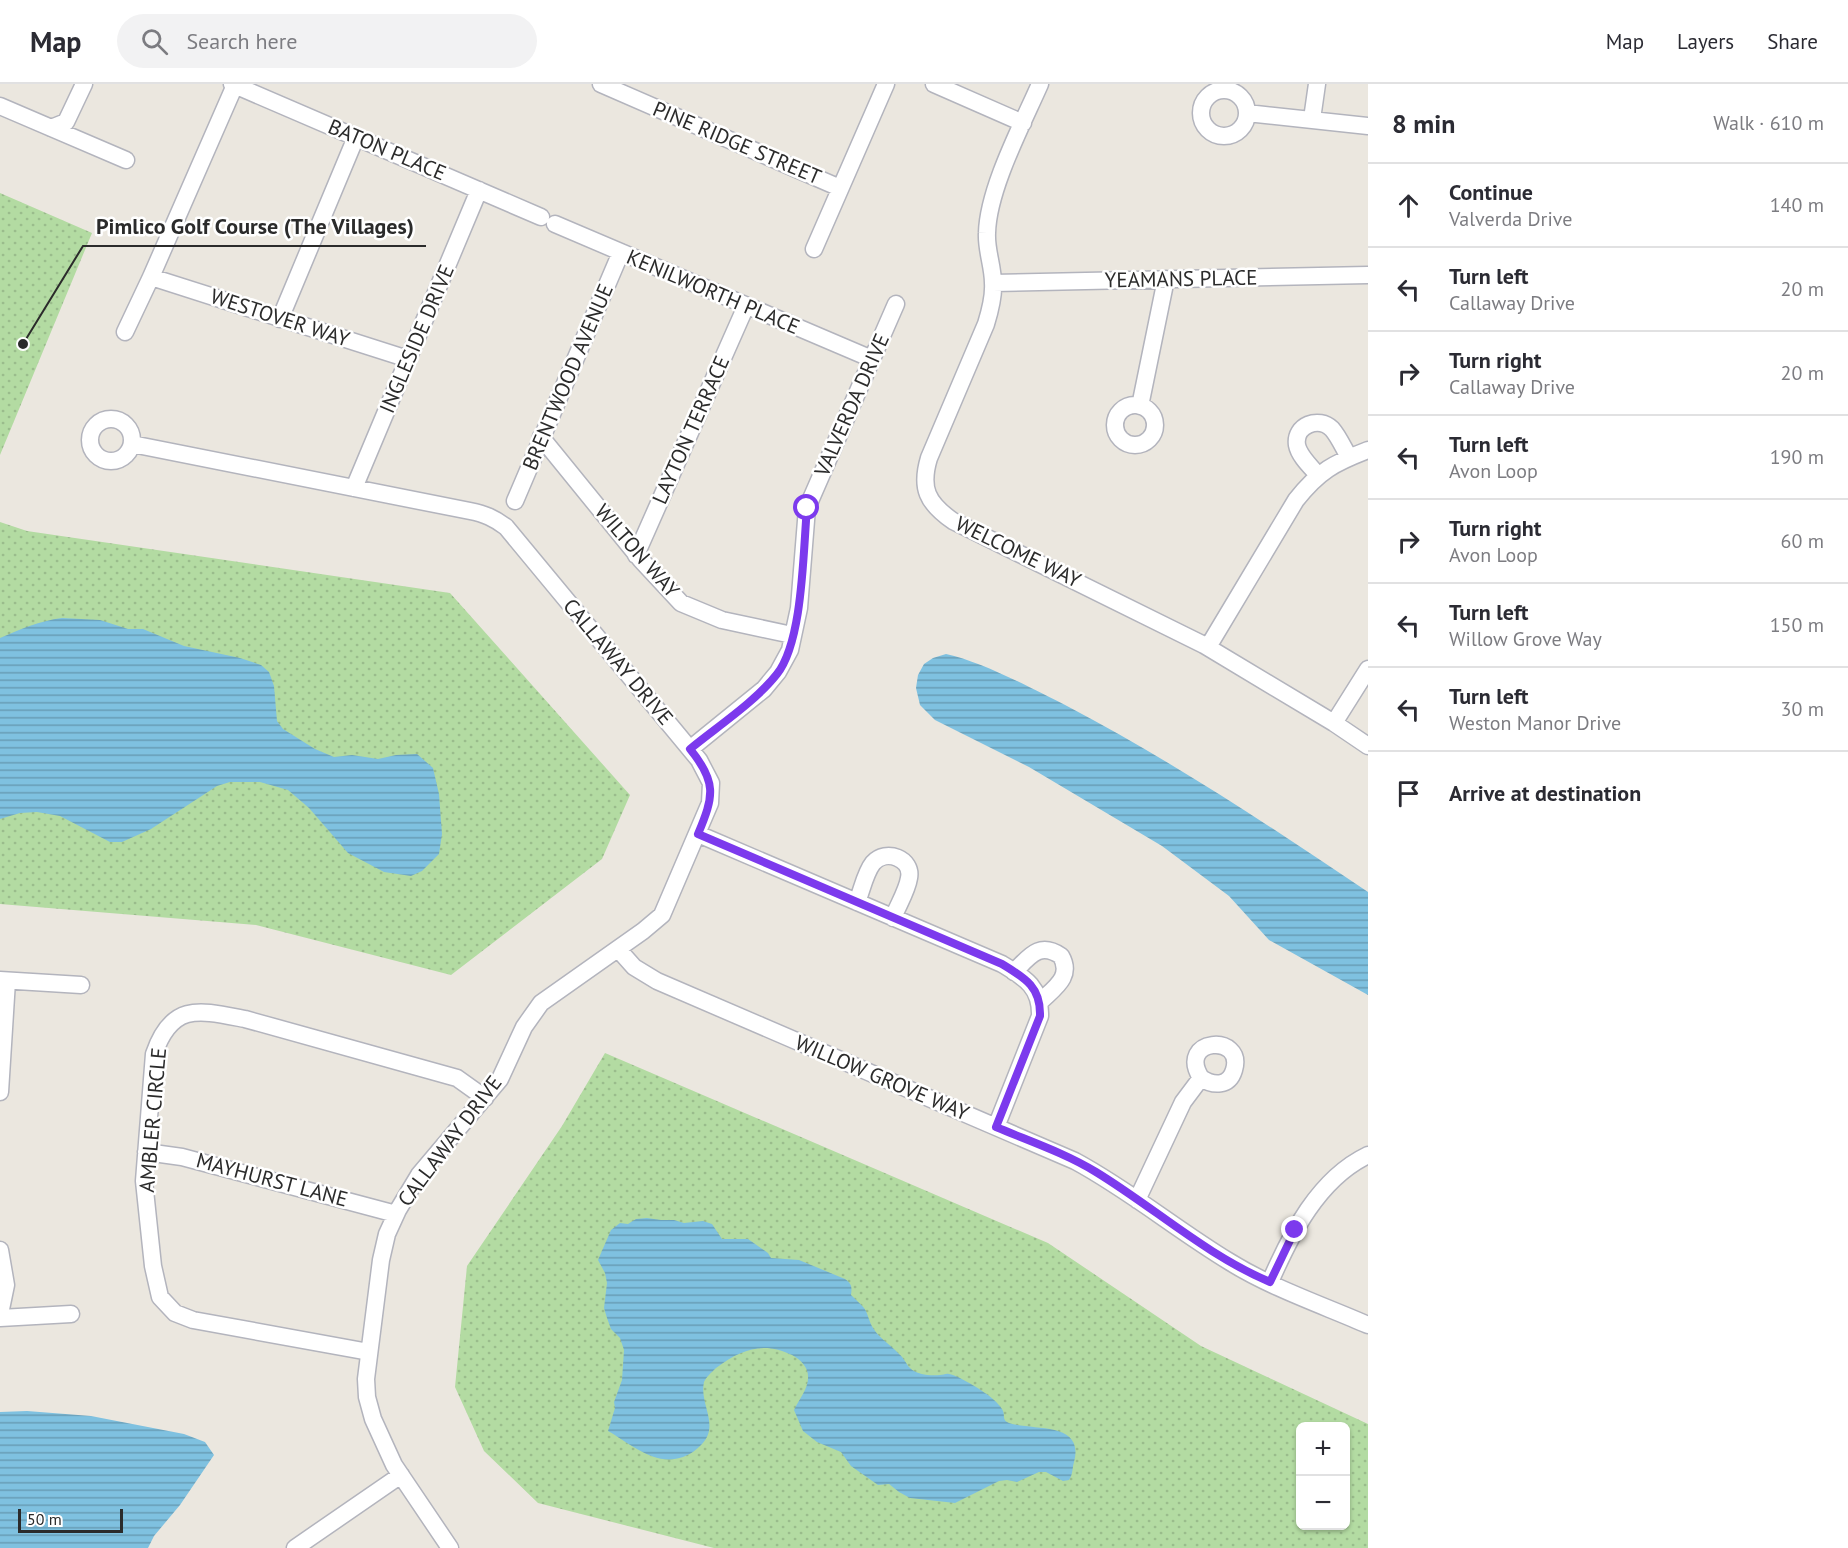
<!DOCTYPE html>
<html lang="en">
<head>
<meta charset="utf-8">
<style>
  :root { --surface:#fff; --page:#f2f2f3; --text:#2b2b33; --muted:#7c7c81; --line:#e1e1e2 }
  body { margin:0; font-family:"PT Sans",sans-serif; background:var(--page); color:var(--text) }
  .controls { position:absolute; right:18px; bottom:18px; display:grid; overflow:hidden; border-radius:9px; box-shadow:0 2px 4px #0004 }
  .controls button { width:54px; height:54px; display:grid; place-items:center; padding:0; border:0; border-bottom:2px solid var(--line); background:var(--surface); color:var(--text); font:30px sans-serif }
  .scale { position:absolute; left:18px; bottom:15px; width:105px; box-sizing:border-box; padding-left:6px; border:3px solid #2b2b2b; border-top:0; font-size:16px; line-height:21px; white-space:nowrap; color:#2b2b2b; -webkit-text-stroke:4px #fff; paint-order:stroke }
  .stop { position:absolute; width:18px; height:18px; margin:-14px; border:4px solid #7c3aed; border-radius:50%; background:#fff }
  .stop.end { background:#7c3aed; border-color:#fff; box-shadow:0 2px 6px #0008 }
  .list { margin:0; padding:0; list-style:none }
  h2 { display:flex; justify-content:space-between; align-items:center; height:78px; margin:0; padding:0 24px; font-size:26px }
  h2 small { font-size:20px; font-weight:400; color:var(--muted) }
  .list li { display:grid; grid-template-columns:39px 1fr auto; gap:18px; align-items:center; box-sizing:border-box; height:84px; padding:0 24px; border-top:2px solid var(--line) }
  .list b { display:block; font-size:22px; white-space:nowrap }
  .list p { margin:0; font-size:20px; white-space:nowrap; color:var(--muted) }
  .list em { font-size:20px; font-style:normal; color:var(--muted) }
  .icon { flex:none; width:33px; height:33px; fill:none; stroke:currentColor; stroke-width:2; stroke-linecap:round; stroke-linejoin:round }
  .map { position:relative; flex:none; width:1368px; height:1464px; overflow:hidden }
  header { display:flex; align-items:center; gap:36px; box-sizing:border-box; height:84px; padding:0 30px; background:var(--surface); border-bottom:2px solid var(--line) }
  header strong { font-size:28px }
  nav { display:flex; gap:33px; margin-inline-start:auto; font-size:21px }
  .search { width:420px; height:54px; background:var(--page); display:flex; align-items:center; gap:15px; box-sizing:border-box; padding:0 21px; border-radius:33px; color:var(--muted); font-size:22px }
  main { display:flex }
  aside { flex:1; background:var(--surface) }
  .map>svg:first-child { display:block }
  .grass { fill:url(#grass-dots); fill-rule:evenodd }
  .water { fill:url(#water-rules) }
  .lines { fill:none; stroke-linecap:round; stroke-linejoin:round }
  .street-casing { stroke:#b3b4bd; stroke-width:19 }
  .street { stroke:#fff; stroke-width:16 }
  .route { stroke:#7c3aed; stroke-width:8 }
  .labels { text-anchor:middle; stroke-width:5; stroke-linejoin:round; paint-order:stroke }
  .street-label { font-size:21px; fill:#2b2b2b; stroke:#fff }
  .leader { fill:none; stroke:#2b2b2b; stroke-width:2 }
  .callout-dot { fill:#2b2b2b; stroke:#fff; stroke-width:2 }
  .callout-label { font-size:22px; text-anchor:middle; font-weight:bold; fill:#2b2b2b; stroke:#fff; stroke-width:5; stroke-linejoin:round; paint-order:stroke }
</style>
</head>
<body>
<header>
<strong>Map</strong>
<div class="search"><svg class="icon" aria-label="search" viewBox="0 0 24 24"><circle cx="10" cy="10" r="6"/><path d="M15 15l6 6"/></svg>Search here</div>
<nav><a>Map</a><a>Layers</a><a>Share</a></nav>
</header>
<main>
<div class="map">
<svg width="1368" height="1464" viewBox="0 0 1368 1464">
  <defs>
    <pattern id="grass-dots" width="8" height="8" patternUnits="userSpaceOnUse" patternTransform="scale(1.5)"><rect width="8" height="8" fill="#b3dba2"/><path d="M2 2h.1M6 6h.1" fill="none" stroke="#9abc8c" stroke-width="1.8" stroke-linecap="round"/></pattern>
    <pattern id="water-rules" width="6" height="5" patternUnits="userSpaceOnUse" patternTransform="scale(1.5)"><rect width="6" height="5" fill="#7fc1e0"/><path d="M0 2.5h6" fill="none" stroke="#689db6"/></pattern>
  </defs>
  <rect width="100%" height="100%" fill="#ebe7df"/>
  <!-- grass -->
  <path class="grass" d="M0,109L92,149L0,371Z
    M0,438L27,447L450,509L630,711L602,775L451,891L256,841L0,820Z
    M605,969L1048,1159L1201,1262L1368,1340V1464H714L538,1419L484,1367L455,1303L467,1182L562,1042ZM1300,1342H1346V1442H1300Z"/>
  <!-- water -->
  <path class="water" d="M62,534L100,536L128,545H143L184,562L240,574L261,581L269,588L274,602L277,637L283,645L315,665L334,673L352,671L378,675L396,671L417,670L433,684L439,710L442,750L439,770L422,787L411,792L384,788L348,769L309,724L288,706L260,698H230L217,702L151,745L122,758H110L60,732L37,728L20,729L0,735V554C21,545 39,537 62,534Z
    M946,570C983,578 1033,605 1067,622C1172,677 1270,742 1368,808V911L1269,856L1229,812L1162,762L1029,683L935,636L920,621L916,604L918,591L924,580L933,574Z
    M647,1134L661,1136H674L684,1139L703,1137L712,1140L722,1155H748L768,1169L771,1174L799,1176L845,1195C852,1200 852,1203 851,1211C855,1215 860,1219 864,1224C868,1229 869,1238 873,1244C880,1255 891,1261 899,1270C904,1274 906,1280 910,1284C917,1291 931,1292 940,1291C943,1291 946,1289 949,1290C955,1290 980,1305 985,1309C991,1313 998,1319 1002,1325C1006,1331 1001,1336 1009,1339C1033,1347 1085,1337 1074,1378C1072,1385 1073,1390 1069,1396L1063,1397L1046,1388H1039L1017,1398L1007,1396L999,1397L955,1419L910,1414L899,1408L889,1400L878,1401L851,1382L841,1368L817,1358L803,1347L794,1326C799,1315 809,1304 808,1292C808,1283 800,1275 792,1271C764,1257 741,1265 716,1284C712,1288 706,1293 704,1298C699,1320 720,1341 702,1360C696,1366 691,1370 683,1373C655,1383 631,1360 608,1347L615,1324L614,1318L622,1296L624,1266L620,1254L611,1245L607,1234L604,1224L607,1199L605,1189L598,1176L611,1146L620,1139L628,1140L636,1135Z
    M27,1327L91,1332L184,1350L205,1358L214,1371L180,1421L154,1452L148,1464H0V1328Z"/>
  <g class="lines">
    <defs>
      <path id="street" d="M232,0L541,133
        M601,0L840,104
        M934,0L1023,39
        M1040,0C1022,41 988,105 987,149C986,166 993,182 993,199C994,213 990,227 986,240L929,374C920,404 927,419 953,437L1204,561L1334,639L1368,662
        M1201 29a23 23 0 1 1 46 0a23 23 0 1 1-46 0Z
        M0,22L126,76
        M1247,29L1368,42
        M1312,35L1317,0
        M51,44L66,38L84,0
        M555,140L872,275
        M814,165L886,0
        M151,193L408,275
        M993,199L1368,191
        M280,235L356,53
        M125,248L151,193L235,1
        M1115 341a20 20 0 1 1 40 0a20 20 0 1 1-40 0Z
        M1140,322L1166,195
        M90 356a21 21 0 1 1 42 0a21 21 0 1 1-42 0Z
        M541,353L641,476L681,519L722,536L792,551
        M132,360L470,427C485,430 494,434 506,443L699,676L711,699L710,719L662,831L643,847L541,919L524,943L500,995L419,1091L398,1126L387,1150L381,1176L366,1295L367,1313L373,1335L394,1381L450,1464
        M1318,391C1311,383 1299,372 1297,361C1294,341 1319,332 1332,345C1339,353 1344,365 1349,373
        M354,404L479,106
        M515,417L621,168
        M636,471L746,222
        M1208,563L1296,416C1319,387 1334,379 1368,366
        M1334,639L1368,585
        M690,665L764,605L778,588L790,566L799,524L807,424L896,220
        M698,750L1002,880C1025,894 1041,903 1040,932L996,1043
        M857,818C862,806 865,789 873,779C886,764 913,775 909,794C907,807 898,821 893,834
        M618,865L634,883L657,897L1075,1077C1129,1106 1177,1146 1230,1178C1272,1204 1322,1221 1368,1241
        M1014,888C1029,873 1039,857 1061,872C1073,893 1054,904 1040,918
        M0,896L81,901
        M0,1008L7,897
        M146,1068L182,1073L396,1130
        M1137,1116L1183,1018L1201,994C1176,954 1245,949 1234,986C1229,1003 1213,1002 1201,994
        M0,1166L6,1201L0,1230
        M1270,1198C1291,1150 1318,1095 1368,1071
        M0,1234L71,1230
        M369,1268L193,1236L175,1229L160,1213L153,1182L144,1097L154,970C172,918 199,926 245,935L457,994L485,1014
        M295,1464L401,1391"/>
    </defs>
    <!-- street casing -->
    <use href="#street" class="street-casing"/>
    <!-- street -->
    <use href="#street" class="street"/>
  </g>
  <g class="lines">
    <!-- route -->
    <path class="route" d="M807,424C803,468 803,557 777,590C755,618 718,642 690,665C717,698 714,712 698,750L1002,880C1025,894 1041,903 1040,932L996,1043C1029,1057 1065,1069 1096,1088C1155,1124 1206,1171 1270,1198L1295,1146"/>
  </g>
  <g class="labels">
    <!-- street labels -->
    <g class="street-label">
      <text transform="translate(737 59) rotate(23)" y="7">PINE RIDGE STREET</text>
      <text transform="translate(387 66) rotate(23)" y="7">BATON PLACE</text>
      <text transform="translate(1181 195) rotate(-1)" y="7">YEAMANS PLACE</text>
      <text transform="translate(713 208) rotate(23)" y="7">KENILWORTH PLACE</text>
      <text transform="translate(280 234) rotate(18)" y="7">WESTOVER WAY</text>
      <text transform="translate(417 255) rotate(-67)" y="7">INGLESIDE DRIVE</text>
      <text transform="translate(568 293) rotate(-67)" y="7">BRENTWOOD AVENUE</text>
      <text transform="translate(852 321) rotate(-66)" y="7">VALVERDA DRIVE</text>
      <text transform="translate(691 346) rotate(-66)" y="7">LAYTON TERRACE</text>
      <text transform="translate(637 467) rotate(49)" y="7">WILTON WAY</text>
      <text transform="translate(1018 468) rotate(26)" y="7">WELCOME WAY</text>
      <text transform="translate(618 578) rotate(50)" y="7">CALLAWAY DRIVE</text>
      <text transform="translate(882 994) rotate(23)" y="7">WILLOW GROVE WAY</text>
      <text transform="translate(153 1036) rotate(-85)" y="7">AMBLER CIRCLE</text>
      <text transform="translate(450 1057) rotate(-53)" y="7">CALLAWAY DRIVE</text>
      <text transform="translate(272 1096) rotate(15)" y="7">MAYHURST LANE</text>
    </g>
  </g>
  <!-- callouts -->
  <path class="leader" d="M23 260L83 162H426"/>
  <circle class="callout-dot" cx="23" cy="260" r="6"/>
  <g class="callout-label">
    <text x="255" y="150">Pimlico Golf Course (The Villages)</text>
  </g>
</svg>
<div class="controls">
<button>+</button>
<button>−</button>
</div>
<div class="scale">50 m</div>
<div class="stop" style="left:807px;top:424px"></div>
<div class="stop end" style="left:1295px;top:1146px"></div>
</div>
<aside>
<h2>8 min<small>Walk · 610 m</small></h2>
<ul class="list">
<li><svg class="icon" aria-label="ahead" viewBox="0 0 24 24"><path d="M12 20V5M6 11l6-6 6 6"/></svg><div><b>Continue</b><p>Valverda Drive</p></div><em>140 m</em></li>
<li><svg class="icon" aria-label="left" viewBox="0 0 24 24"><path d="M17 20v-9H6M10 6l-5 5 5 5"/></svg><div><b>Turn left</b><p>Callaway Drive</p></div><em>20 m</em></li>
<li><svg class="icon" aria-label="right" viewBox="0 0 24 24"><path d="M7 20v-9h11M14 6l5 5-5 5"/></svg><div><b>Turn right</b><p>Callaway Drive</p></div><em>20 m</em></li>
<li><svg class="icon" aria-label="left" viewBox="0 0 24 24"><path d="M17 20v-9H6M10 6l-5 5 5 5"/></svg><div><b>Turn left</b><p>Avon Loop</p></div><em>190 m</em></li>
<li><svg class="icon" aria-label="right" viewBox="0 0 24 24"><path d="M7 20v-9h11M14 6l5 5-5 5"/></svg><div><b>Turn right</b><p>Avon Loop</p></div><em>60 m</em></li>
<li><svg class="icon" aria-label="left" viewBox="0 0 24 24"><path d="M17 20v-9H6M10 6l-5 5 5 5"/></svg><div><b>Turn left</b><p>Willow Grove Way</p></div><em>150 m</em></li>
<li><svg class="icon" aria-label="left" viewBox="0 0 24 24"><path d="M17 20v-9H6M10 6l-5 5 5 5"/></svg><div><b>Turn left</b><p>Weston Manor Drive</p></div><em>30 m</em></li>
<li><svg class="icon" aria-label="arrive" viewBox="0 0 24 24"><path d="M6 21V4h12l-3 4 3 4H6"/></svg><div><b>Arrive at destination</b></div></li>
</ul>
</aside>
</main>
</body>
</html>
